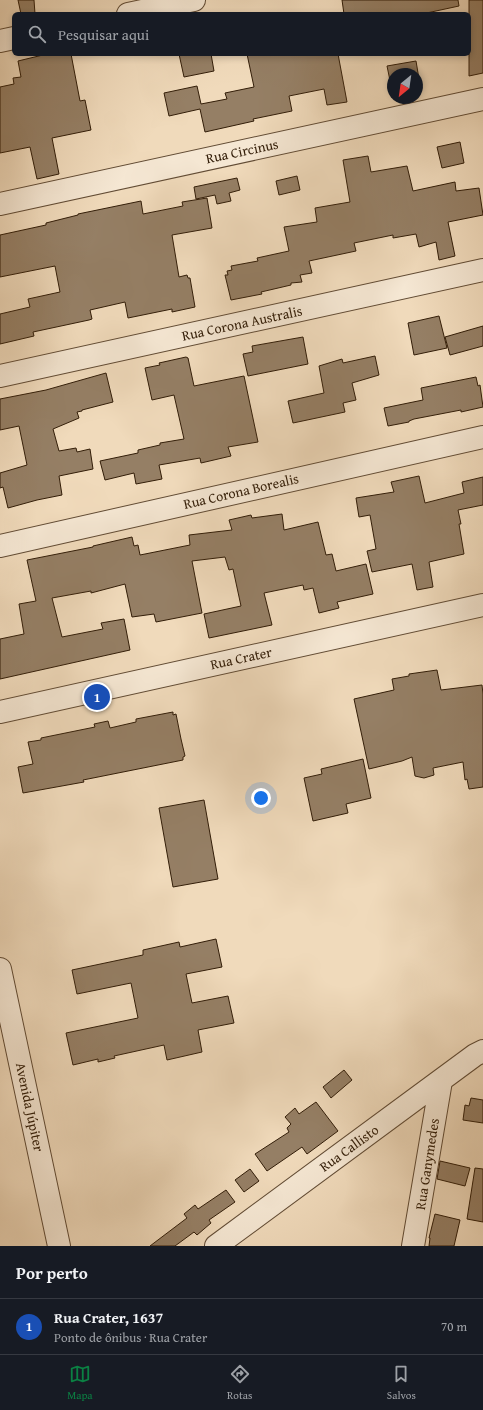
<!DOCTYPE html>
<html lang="pt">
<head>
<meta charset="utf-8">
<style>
  :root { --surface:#171b24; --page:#242831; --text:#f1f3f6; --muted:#9ea1a6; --line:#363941; --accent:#0b8043 }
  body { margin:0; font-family:"Gentium Book Plus",serif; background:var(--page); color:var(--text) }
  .compass { position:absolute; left:387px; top:68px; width:36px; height:36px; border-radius:50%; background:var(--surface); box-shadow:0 2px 6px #0003; rotate:209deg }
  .you { position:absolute; left:261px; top:798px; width:14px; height:14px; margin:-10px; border:3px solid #fff; border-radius:50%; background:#1a73e8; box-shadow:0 0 0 6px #1a73e833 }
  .badge { display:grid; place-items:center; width:26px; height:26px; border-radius:50%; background:var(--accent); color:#fff; font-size:13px; font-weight:700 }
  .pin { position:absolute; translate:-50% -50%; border:2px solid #fff; box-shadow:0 1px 4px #0006 }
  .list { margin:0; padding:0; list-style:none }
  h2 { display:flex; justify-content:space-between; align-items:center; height:52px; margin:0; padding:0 16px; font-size:17px }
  h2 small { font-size:13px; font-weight:400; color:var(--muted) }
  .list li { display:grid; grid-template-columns:26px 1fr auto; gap:12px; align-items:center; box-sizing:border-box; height:56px; padding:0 16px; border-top:1px solid var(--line) }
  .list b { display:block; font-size:15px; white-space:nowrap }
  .list p { margin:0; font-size:13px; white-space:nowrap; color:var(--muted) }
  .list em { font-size:13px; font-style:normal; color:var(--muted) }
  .icon { flex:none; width:22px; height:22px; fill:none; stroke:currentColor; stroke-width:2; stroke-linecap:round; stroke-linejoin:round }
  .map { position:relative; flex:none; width:483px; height:1246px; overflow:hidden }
  .search { position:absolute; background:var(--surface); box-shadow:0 2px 6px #0003; left:12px; right:12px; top:12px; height:44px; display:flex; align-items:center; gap:10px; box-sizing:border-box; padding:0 14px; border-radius:6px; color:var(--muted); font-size:15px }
  .sheet { height:108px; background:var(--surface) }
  nav { display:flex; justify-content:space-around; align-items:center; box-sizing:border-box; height:56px; border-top:1px solid var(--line); background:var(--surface); font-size:11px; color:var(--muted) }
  nav a { display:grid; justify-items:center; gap:2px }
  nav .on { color:var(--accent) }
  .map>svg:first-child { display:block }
  .building { fill:#957f65; stroke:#321d08 }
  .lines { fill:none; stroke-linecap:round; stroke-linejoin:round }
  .minor-casing { stroke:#624c35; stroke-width:24 }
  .minor { stroke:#f5e7d3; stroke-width:22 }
  .labels { text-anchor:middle; stroke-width:3.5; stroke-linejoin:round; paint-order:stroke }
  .street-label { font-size:14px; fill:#321d08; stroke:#f5e7d3 }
</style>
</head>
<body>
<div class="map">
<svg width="483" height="1246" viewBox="0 0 483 1246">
  <rect width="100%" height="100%" fill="#f0dabb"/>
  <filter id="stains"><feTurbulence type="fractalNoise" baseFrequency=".005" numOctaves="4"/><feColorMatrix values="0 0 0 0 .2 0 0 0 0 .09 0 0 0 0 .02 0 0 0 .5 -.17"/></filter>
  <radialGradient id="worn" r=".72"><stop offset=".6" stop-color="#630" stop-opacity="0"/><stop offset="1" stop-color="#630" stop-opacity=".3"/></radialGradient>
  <!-- building -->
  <path class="building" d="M18,0H34L35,14H21Z
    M342,0H458L459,6L422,14H344Z
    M469,0H483V73L469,76Z
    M47,54H71L80,101L85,100L91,130L52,138L59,174L37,179L30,147L0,153V87L14,84L13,78L21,77L18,61Z
    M179,54H211L214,71L184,77Z
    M247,54H338L347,102L327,105L324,89L289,96L292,111L253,119L254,121L205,132L200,109L169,116L164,93L197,86L201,104L227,99L225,93L254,87Z
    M416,61L421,91L417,92V74H393V95L387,66Z
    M460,142L464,163L442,168L437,147Z
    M368,156L371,172L407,166L413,191L455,182L456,191L479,188L483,215L448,222L455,256L439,260L436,242L419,247L416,234L393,238V235L354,243L356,251L309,261L312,273L300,275L302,282L291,283V285L261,292L262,294L231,300L225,275H228L227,271L232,270L231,266L258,261L257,258L289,251L284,227L317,222L315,208L350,202L343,160Z
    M297,176L300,190L279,195L276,181Z
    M237,178L240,190L229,193L231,201L217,204L215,195L196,199L194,187Z
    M207,198L212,228L172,235L179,277L187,275L188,278H190L195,307L172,312V309L128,318L125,302L90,310L92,319L89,320L33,332L34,336L0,344V314L30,307L28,299L60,292L55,266L0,277V235L46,225V223L78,215V214L141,201L143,214L183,206L182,202Z
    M439,316L447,348L414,355L408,323Z
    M483,326V346L450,355L445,337Z
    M303,337L308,364L248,376L243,354L253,352L252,346Z
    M375,356L379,375L352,383L356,400L343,403L345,412L293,423L288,401L324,393L319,366L342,359L343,363Z
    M186,357L188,358L194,386L244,376L258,442L228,447L231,456L201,463L200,458L159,465L162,479L136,484L134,473L105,480L100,461L138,453V450L160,445V443L184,439L174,395L152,400L145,368L160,365L159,363Z
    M106,373L113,402L82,410V411L77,412L79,418L53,429L59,451L76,448L77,452L90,449L93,469L59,476L62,495L37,500L8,508L3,487L0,488V473L27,465L19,426L0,430V399L46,390Z
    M476,377L478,386L480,385L483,407L461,412V410L414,419L409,421V422L388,426L384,408L423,400L421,388Z
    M419,476L425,503L464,493L462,482L483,477V505L458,510L461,524H459L464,554L429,562L433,587L417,590L412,564L372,572L367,551L376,549L370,515L359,517L356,498L394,492L391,482Z
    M282,514L284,530L318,522L326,555L332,554L336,571L366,564L373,594L337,602L339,608L319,613L313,588L304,590L303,585L264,593L272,625L209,638L204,614L241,606L233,569L229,570L225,557L192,561L202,613L156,622L154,614L132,617L125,584L91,593V591L52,598L62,637L103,629L101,623L124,619L130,650L0,679V639L24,634L19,604L36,601L27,560L93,547V546L132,537L134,546L138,545L140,555L190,545L189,535L232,530L229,520L251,515L252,518Z
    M437,670L441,690L482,685L483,694V787L469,789L467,779L465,780L463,762L433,768L434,775L424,778L415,776L412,757L402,761L369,769L354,699L394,690L392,679L409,676V674Z
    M173,712V715L176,714L181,739L185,756L183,757V760L83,780L84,782L23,793L18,767L33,764L28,742L41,740V738L95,727L94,724L108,721L110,728L136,722V719Z
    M363,759L371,798L346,804L348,813L313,821L304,778L322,774L321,769Z
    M204,800L218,879L173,887L159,808Z
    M216,939L222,967L186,974L192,1003L228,996L234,1023L198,1030L202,1052L167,1060L164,1045L114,1056L115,1058L98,1062V1059L73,1065L66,1033L138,1018L131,983L77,994L72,970L143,955V950L179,942L180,947Z
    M344,1070L352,1080L331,1098L323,1087Z
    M471,1098L483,1100V1123L463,1120L465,1105L469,1106Z
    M316,1102L338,1131L307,1154L302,1147L267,1171L255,1154L289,1132L287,1128L291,1124L285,1117L295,1108L299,1114Z
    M440,1161L470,1168L465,1186L437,1179Z
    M475,1168L483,1169V1222L467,1219Z
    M250,1169L259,1181L244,1192L235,1180Z
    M226,1190L235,1202L209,1220L211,1223L197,1235L194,1232L175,1246H150L187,1218L184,1214L195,1205L198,1209Z
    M435,1214L460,1220L454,1246H429L430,1238H429Z"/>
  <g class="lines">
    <defs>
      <path id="minor" d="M128,14L194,0
        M0,41L14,38
        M0,204L483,99
        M0,376L483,270
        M0,546L483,437
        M0,712L483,605
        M0,969L59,1246
        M216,1246L475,1055L483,1051
        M413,1246L441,1081"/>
    </defs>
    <!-- minor casing -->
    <use href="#minor" class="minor-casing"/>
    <!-- minor -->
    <use href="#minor" class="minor"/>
  </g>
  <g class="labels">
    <!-- street labels -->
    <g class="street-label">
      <text transform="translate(242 151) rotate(-12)" y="5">Rua Circinus</text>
      <text transform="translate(242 323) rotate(-12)" y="5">Rua Corona Australis</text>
      <text transform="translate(241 491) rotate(-13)" y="5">Rua Corona Borealis</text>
      <text transform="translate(241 658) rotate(-12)" y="5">Rua Crater</text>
      <text transform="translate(30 1107) rotate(78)" y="5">Avenida Júpiter</text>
      <text transform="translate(349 1148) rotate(-36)" y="5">Rua Callisto</text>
      <text transform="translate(427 1164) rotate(-81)" y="5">Rua Ganymedes</text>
    </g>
  </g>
  <rect width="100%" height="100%" filter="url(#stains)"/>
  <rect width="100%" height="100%" fill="url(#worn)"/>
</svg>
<svg class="compass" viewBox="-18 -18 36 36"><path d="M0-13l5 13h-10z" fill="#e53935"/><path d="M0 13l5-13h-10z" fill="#9ea1a6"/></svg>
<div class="you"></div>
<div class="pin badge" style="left:97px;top:697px;background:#1a4fb4">1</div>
<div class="search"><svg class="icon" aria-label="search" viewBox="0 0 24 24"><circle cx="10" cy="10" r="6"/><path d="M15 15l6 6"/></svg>Pesquisar aqui</div>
</div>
<section class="sheet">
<h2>Por perto<small></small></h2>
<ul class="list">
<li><span class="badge" style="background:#1a4fb4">1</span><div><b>Rua Crater, 1637</b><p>Ponto de ônibus · Rua Crater</p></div><em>70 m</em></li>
</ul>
</section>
<nav>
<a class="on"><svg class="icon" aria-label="map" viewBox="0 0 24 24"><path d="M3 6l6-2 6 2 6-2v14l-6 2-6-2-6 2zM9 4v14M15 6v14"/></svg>Mapa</a>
<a><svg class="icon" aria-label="directions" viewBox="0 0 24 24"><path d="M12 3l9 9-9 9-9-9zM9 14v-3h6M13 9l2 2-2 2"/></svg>Rotas</a>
<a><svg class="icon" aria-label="saved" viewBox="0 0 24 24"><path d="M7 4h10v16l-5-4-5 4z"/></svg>Salvos</a>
</nav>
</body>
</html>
